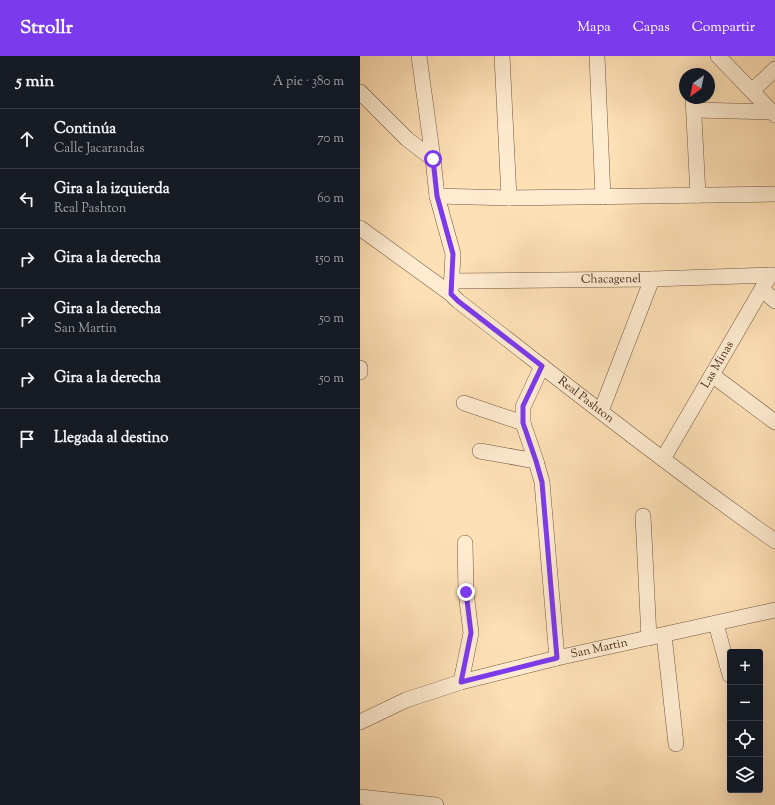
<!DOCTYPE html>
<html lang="es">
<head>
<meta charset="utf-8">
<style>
  :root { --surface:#171b24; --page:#20242c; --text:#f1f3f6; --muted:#9ea1a6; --line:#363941; --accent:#7c3aed }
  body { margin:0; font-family:"Sorts Mill Goudy",serif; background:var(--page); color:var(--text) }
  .controls { position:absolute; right:12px; bottom:12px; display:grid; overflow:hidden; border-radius:4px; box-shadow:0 4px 16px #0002 }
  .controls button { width:36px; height:36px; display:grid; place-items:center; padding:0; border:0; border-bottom:1px solid var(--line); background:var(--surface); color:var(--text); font:20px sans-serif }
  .compass { position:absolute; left:319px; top:12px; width:36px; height:36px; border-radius:50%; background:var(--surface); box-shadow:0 4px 16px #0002; rotate:213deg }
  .stop { position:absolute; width:12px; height:12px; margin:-9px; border:3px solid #7c3aed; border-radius:50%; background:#fff }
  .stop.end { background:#7c3aed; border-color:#fff; box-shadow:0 1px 4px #0008 }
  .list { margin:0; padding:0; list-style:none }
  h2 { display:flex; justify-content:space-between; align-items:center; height:52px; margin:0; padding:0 16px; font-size:17px }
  h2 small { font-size:13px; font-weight:400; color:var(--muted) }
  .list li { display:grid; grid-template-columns:26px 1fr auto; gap:12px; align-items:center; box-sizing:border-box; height:60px; padding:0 16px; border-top:1px solid var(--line) }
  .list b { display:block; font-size:15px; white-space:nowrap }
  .list p { margin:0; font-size:13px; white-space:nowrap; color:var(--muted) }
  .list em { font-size:13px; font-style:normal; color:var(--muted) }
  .icon { flex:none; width:22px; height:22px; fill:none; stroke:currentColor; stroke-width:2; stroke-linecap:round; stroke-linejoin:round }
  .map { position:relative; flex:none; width:415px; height:749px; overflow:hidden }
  header { display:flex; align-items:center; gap:24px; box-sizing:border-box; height:56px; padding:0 20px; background:var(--accent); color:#fff }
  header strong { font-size:19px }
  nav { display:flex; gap:22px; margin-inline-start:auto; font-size:14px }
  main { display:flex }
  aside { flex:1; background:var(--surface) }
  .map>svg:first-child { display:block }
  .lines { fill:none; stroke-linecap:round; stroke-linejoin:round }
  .minor-casing { stroke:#725841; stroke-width:16 }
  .minor { stroke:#feebd0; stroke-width:15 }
  .route { stroke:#7c3aed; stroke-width:5 }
  .labels { text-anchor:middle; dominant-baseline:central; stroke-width:3; stroke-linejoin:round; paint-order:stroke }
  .street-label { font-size:12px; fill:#432b1a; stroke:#feebd0 }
</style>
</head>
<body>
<header>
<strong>Strollr</strong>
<nav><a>Mapa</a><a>Capas</a><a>Compartir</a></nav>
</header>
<main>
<aside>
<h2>5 min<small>A pie · 380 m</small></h2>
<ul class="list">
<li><svg class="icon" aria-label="ahead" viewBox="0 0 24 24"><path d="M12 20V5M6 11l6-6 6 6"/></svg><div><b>Continúa</b><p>Calle Jacarandas</p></div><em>70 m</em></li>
<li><svg class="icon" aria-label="left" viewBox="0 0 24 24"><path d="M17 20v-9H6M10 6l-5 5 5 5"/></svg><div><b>Gira a la izquierda</b><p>Real Pashton</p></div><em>60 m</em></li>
<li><svg class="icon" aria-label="right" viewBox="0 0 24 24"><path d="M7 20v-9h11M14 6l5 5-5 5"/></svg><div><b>Gira a la derecha</b></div><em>150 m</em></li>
<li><svg class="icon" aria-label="right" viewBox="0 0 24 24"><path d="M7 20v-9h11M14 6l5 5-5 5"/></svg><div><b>Gira a la derecha</b><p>San Martin</p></div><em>50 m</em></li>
<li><svg class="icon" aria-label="right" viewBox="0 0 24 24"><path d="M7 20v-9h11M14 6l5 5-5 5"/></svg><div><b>Gira a la derecha</b></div><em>50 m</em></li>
<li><svg class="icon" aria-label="arrive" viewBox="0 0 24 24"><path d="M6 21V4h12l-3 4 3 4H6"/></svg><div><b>Llegada al destino</b></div></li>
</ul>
</aside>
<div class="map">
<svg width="415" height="749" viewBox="0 0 415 749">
  <rect width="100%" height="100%" fill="#fee0b6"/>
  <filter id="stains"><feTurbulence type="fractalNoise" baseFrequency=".005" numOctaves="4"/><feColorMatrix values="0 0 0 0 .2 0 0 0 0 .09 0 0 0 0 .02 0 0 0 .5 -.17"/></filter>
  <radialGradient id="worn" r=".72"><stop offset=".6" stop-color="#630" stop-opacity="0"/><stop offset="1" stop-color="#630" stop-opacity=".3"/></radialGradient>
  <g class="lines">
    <defs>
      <g id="minor">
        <polyline points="59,0 73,103 77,140 93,198 91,235"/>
        <polyline points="142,0 149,142"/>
        <polyline points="237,0 243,141"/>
        <polyline points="358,0 415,59"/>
        <polyline points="392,35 415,13"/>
        <polyline points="0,36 47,83 73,103"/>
        <polyline points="333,42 338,139"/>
        <polyline points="334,54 412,56"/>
        <polyline points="77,140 149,142 415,138"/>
        <path id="s1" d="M 0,172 L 91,238 L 98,245 C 203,326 307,409 415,485"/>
        <path id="s2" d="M 92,225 L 292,223 L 415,219"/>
        <polyline points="402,233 415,245"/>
        <polyline points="182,310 163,351 163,367 176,405 182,426 197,602"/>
        <polyline points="0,312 0,316"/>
        <polyline points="352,319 415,366"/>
        <polyline points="104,347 163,367"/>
        <polyline points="241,355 292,223"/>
        <polyline points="120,395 176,405"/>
        <path id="s3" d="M 303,403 L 410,219"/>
        <polyline points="283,460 289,582"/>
        <polyline points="356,568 370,619"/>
        <polyline points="304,579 316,688"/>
        <polyline points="101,626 111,577 106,536 105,487"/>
        <path id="s4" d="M 0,666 L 46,644 L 101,626 L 197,602 L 415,554"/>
        <polyline points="0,741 76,749"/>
      </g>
    </defs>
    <use href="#minor" class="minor-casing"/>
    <use href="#minor" class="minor"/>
  </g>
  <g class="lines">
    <polyline class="route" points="73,103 77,140 93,198 91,238 98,245 182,310 163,350 163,367 176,405 182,426 197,602 101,626 111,577 106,536"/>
  </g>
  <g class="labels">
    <g class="street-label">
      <text stroke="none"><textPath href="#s2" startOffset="159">Chacagenel</textPath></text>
      <text stroke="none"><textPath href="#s3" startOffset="109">Las Minas</textPath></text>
      <text stroke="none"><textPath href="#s1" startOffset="284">Real Pashton</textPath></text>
      <text stroke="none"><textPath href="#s4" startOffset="251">San Martin</textPath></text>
    </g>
  </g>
  <rect width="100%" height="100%" filter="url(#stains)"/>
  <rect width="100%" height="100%" fill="url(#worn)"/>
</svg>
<div class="controls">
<button>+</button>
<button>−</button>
<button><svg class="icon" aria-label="locate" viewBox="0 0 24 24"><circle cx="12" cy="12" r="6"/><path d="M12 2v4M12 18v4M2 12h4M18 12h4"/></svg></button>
<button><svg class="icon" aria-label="layers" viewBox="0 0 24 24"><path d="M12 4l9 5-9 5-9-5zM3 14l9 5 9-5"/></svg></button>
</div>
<svg class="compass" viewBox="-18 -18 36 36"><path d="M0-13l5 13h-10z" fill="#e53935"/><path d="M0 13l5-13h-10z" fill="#9ea1a6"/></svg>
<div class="stop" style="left:73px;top:103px"></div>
<div class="stop end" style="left:106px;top:536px"></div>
</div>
</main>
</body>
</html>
